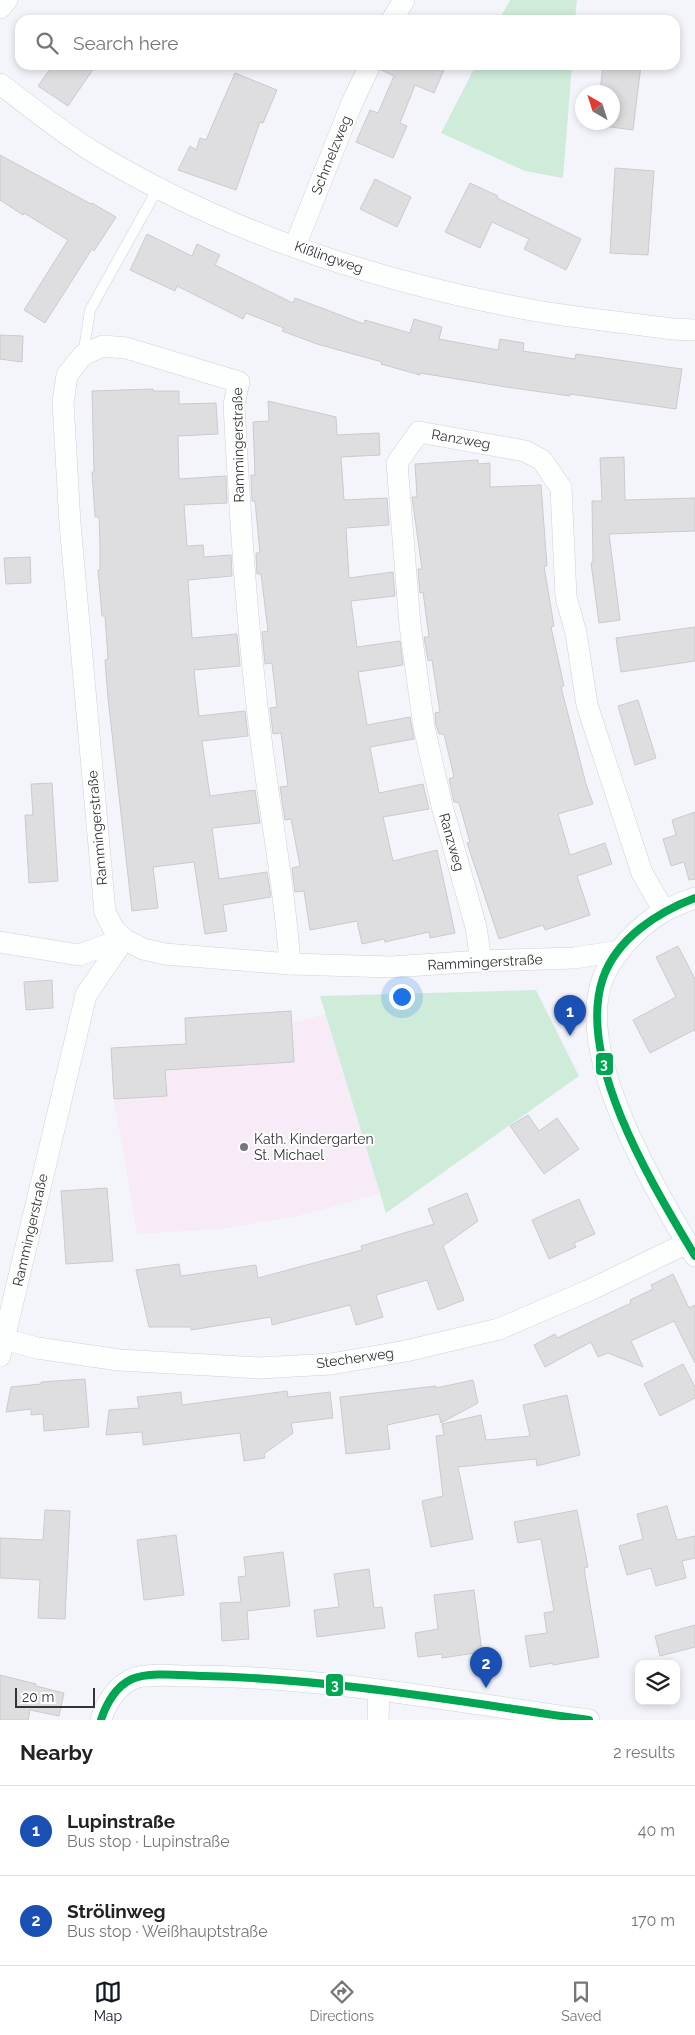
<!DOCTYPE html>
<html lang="en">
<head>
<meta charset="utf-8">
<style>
  :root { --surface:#fff; --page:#f2f2f2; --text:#222; --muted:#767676; --line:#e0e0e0; --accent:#111827 }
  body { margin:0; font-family:Raleway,sans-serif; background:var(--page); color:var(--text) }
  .controls { position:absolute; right:15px; bottom:15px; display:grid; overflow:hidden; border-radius:10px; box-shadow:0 2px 8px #0003 }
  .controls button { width:45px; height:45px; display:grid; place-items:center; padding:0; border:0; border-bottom:1px solid var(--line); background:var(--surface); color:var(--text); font:25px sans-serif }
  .compass { position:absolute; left:575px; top:85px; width:45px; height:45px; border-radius:50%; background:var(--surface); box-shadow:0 2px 8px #0003; rotate:321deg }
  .scale { position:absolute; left:15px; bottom:12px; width:80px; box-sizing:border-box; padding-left:5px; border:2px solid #333438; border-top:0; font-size:14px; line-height:18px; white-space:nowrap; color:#333438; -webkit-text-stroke:4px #fff; paint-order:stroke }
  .you { position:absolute; left:401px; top:996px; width:18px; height:18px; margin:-12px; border:4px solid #fff; border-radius:50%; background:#1a73e8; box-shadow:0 0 0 8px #1a73e833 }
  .badge { display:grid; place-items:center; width:32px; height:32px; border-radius:50%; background:var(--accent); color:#fff; font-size:16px; font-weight:700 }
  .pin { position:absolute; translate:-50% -41px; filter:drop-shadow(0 1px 2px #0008) }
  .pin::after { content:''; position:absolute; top:26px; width:18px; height:15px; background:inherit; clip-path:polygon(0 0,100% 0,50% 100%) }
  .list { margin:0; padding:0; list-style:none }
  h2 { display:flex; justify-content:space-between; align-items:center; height:65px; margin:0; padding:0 20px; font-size:21px }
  h2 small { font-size:16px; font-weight:400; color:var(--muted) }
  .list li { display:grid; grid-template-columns:32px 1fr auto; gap:15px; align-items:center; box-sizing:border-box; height:90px; padding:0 20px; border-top:1px solid var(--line) }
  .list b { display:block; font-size:19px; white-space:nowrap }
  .list p { margin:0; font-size:16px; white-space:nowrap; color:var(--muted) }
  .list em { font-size:16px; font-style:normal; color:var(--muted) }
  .icon { flex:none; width:28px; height:28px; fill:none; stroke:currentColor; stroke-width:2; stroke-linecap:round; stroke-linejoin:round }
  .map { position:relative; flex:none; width:695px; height:1720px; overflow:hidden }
  .search { position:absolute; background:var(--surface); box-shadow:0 2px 8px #0003; left:15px; right:15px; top:15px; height:55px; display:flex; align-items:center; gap:12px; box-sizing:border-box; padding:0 18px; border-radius:15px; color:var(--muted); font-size:19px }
  .sheet { height:245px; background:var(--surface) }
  nav { display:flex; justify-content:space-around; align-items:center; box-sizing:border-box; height:70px; border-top:1px solid var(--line); background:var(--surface); font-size:14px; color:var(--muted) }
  nav a { display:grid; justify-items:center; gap:2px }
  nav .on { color:var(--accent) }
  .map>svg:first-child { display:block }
  .education { fill:#f6ebf7 }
  .green { fill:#cfecdb }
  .building { fill:#dedde0; stroke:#cccace }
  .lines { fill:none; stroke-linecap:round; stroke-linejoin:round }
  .lane-casing { stroke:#d0d1d6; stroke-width:11 }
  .street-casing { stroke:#d0d1d6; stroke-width:22 }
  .lane { stroke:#fdfefe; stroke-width:10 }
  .street { stroke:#fdfefe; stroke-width:21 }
  .bus-1-casing { stroke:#fff; stroke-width:11 }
  .bus-1 { stroke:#00a651; stroke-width:8 }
  .poi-dot { fill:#77787c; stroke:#fff; stroke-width:2 }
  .labels { text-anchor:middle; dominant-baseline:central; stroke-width:4; stroke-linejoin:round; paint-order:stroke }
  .street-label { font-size:14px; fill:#333438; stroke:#fff }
  .poi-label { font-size:14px; fill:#333438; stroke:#fff; text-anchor:start }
  .line-badge { stroke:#fff; stroke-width:2 }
  .badge-label { font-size:14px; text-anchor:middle; font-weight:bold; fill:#fff }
</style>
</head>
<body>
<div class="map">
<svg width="695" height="1720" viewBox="0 0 695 1720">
  <rect width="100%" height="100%" fill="#f4f5fb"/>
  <polygon class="education" points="291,1011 292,1023 326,1014 380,1194 298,1216 220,1229 137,1234 114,1099 111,1048 186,1044 185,1018"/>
  <g class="green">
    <polygon points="510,0 577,0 575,20 499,20"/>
    <polygon points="476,65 572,65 563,178 525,171 441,133"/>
    <polygon points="536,990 579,1076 386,1213 320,996"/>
  </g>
  <g class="building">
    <polygon points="53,65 96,65 68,106 38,86"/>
    <polygon points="382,65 446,65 434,93 415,85 400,123 407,126 393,158 356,142 370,110 378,113 394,76 381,70"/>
    <polygon points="603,65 641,65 633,130 596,125 596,122 612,122 612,92 600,92"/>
    <polygon points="235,73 277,90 263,123 260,122 236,190 178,170 190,146 196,150 200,138 206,140"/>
    <polygon points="0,155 91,204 92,203 116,217 94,251 92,249 45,323 24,310 68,240 24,213 23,215 0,200"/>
    <polygon points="615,168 654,171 648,255 610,253"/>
    <polygon points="375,179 411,197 397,227 360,209"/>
    <polygon points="470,183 498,196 497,198 581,239 566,270 524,249 529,239 492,222 480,248 445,232"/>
    <polygon points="147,234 192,256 197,244 220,255 215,265 293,303 295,298 364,324 365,320 410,333 414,319 442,327 439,339 498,350 500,339 524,343 523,351 575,359 576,354 682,369 676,409 570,394 570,396 506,387 420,373 420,375 381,364 382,362 317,344 282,331 284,328 246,313 243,319 177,286 175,291 130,270"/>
    <polygon points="0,335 23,336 22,362 0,359"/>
    <polygon points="153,389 153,391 179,391 179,404 216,403 218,434 178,436 179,479 226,476 227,503 184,505 187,546 203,545 204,557 231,555 232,576 188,580 192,638 237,634 240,666 194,670 199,716 245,711 248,736 202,741 210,796 255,790 260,823 212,828 219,879 267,872 271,897 223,905 227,931 205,934 194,862 153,867 158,908 132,911 108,698 105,660 108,659 105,616 102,616 98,570 100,570 100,544 99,517 95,517 92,472 94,472 92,391"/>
    <polygon points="268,401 336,417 337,435 379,433 380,455 341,457 344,500 387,498 389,525 346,528 349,578 393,572 395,596 351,601 357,647 400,641 403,665 358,672 367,725 410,717 414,739 370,747 379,793 423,784 429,809 383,817 393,861 437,850 455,933 430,938 429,932 385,942 384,939 362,944 357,921 310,930 304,891 295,892 292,868 300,866 291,819 285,820 280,787 288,786 281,733 273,734 270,708 277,707 272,663 265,664 262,632 268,631 261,574 257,574 256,553 260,553 255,501 252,501 251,475 255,475 253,422 269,421"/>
    <polygon points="624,457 625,500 695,498 695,531 609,534 620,620 599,623 591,563 593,562 592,501 602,501 600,458"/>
    <polygon points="478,460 478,464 490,463 490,487 541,485 547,566 544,566 554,626 551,627 564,686 561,687 586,784 593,804 558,814 570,855 605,843 612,864 577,876 590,915 545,930 543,925 499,939 467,843 470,842 459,803 454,802 449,779 454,777 444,734 439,734 436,725 435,713 440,712 432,660 428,661 424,637 429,637 423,592 420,593 418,569 422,569 412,497 417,497 415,464"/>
    <polygon points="30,557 31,583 6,584 4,558"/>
    <polygon points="695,627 695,661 621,672 616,638"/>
    <polygon points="638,700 656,758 635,765 618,706"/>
    <polygon points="52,783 58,881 29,883 25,815 33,815 31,784"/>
    <polygon points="695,812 695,879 689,880 684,862 671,866 663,839 676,835 672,820"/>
    <polygon points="678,946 695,979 695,1032 694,1030 650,1053 633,1020 676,997 656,957"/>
    <polygon points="52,980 53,1008 26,1010 24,982"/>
    <polygon points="291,1011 294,1062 165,1070 167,1096 114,1099 111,1048 186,1044 185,1018"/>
    <polygon points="528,1115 539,1131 557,1118 579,1149 544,1174 510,1126"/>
    <polygon points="107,1188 113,1261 66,1264 61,1191"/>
    <polygon points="467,1193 478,1221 443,1246 464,1300 438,1310 427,1280 376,1295 383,1317 356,1325 350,1305 272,1325 271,1317 191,1330 191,1327 149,1327 136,1270 179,1264 181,1276 256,1265 258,1278 362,1250 361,1246 434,1224 428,1209"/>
    <polygon points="579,1199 595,1234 574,1243 576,1247 549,1259 532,1220"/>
    <polygon points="673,1274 689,1308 695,1305 695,1363 674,1321 631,1341 643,1367 608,1353 598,1357 591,1342 545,1367 534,1345 555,1334 557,1338 631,1303 630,1300 653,1289 651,1285"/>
    <polygon points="683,1364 695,1387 695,1398 660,1416 644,1384"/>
    <polygon points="85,1379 89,1427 44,1431 43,1414 31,1415 31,1409 6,1412 11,1387 41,1384 41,1382"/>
    <polygon points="473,1380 478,1403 441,1423 439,1414 387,1425 390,1449 346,1454 340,1397 436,1386 436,1388"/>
    <polygon points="287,1391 288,1397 330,1392 333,1418 291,1423 293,1433 264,1454 265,1458 244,1461 240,1433 143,1445 142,1432 106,1435 109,1410 139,1408 137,1397 181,1392 182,1405"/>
    <polygon points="567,1395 580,1455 537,1466 536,1459 458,1467 473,1539 431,1547 422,1501 443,1496 436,1436 444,1435 442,1424 481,1415 486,1440 530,1436 523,1405"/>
    <polygon points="667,1506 677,1540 695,1536 695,1558 682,1561 686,1578 656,1586 651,1568 627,1575 619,1546 643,1539 637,1514"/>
    <polygon points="45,1510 70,1511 65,1619 38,1618 40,1580 0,1578 0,1538 43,1540"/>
    <polygon points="577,1510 588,1567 584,1568 599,1657 553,1665 553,1663 530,1667 525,1636 547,1633 544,1613 554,1611 541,1539 518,1543 514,1522"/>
    <polygon points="176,1535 184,1595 144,1600 137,1540"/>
    <polygon points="283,1552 290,1606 247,1611 249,1639 222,1641 220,1603 241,1602 238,1577 246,1576 244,1557"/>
    <polygon points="369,1569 374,1608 382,1607 385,1628 317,1637 314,1610 339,1607 334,1574"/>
    <polygon points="474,1590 482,1652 442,1658 442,1654 418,1657 415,1633 438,1629 434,1595"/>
    <polygon points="695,1625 695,1647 660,1656 655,1636"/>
    <polygon points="0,1675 36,1684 36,1686 64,1693 59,1716 30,1710 28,1720 0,1720"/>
  </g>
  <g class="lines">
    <defs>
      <polyline id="lane" points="83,355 90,310 158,188"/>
      <g id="street">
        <polyline points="0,8 7,0"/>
        <polyline points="392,20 404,0"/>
        <path d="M 0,84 C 31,107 62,133 95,153 C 226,232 376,281 526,309 C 574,318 623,322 672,329 L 695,330"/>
        <polyline points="295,246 352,103 370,65"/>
        <path d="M 695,898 C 685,902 673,906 664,911 C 639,926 614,952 603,978 C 573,1053 656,1192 695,1256"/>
        <polyline points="0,942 79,955 124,939 143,949 165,954 290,964 391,967 481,961 574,958 620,951"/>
        <polyline points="481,961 476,927 442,806 424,727 410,625 397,463 419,432 525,451 542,460 561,488 566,597 576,633 587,705 642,873 664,911"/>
        <polyline points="4,1339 37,1348 119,1360 259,1368 331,1364 406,1351 499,1329 592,1289 687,1243"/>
        <path d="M 0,1356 L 86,995 L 124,939 L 113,928 L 105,912 L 70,524 L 63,402 L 67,375 L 83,355 L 103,346 L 126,348 L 239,382 L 234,404 C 240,516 247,628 261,739 C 270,814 285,889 290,964"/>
        <path d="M 101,1720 C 105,1704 117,1686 132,1679 C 144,1673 175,1676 189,1676 C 323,1676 456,1702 589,1720"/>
        <polyline points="378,1720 379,1690"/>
      </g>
    </defs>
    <use href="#lane" class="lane-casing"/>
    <use href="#street" class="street-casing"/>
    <use href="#lane" class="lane"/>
    <use href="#street" class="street"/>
    <defs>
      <g id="bus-1">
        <path d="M 695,898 C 658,912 617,938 603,978 C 575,1060 654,1187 695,1256"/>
        <path d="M 101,1720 C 106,1704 116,1686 132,1679 C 151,1671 184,1676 204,1676 C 334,1679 461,1702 589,1720"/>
      </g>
    </defs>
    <use href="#bus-1" class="bus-1-casing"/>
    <use href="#bus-1" class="bus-1"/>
  </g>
  <circle class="poi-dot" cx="244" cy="1147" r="5"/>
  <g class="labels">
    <g class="street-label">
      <text transform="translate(331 155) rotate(-68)">Schmelzweg</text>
      <text transform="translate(329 257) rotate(19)">Kißlingweg</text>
      <text transform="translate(461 439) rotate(10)">Ranzweg</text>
      <text transform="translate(238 445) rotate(-91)">Rammingerstraße</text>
      <text transform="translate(97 828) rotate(-95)">Rammingerstraße</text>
      <text transform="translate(452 842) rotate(74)">Ranzweg</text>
      <text transform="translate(485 962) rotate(-3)">Rammingerstraße</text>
      <text transform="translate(30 1230) rotate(-77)">Rammingerstraße</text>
      <text transform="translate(355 1358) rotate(-8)">Stecherweg</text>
    </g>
    <g class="poi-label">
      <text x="254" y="1139">Kath. Kindergarten<tspan x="254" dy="16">St. Michael</tspan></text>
    </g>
  </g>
  <g class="line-badge">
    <rect x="595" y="1052" width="19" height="24" rx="5" fill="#00a651"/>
    <rect x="325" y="1673" width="19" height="24" rx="5" fill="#00a651"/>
  </g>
  <g class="badge-label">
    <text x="604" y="1069">3</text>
    <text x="335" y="1690">3</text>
  </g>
</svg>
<div class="controls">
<button><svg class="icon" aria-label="layers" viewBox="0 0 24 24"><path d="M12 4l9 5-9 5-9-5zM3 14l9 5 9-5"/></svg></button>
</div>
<svg class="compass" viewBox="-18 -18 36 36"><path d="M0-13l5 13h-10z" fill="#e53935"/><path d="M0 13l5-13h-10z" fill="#767676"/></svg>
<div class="scale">20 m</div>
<div class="you"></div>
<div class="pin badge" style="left:570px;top:1036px;background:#1a4fb4">1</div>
<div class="pin badge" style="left:486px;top:1688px;background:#1a4fb4">2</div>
<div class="search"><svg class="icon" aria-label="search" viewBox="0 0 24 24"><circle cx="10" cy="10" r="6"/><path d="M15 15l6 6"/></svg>Search here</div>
</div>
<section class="sheet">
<h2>Nearby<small>2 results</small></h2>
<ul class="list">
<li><span class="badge" style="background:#1a4fb4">1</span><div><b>Lupinstraße</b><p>Bus stop · Lupinstraße</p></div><em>40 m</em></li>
<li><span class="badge" style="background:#1a4fb4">2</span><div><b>Strölinweg</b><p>Bus stop · Weißhauptstraße</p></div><em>170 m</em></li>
</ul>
</section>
<nav>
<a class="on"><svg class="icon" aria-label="map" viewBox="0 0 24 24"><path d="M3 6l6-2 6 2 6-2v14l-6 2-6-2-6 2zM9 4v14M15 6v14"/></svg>Map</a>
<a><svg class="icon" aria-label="directions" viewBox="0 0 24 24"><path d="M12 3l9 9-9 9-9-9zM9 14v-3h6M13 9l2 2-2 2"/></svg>Directions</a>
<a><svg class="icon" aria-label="saved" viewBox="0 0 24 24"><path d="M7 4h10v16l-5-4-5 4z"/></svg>Saved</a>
</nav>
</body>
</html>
